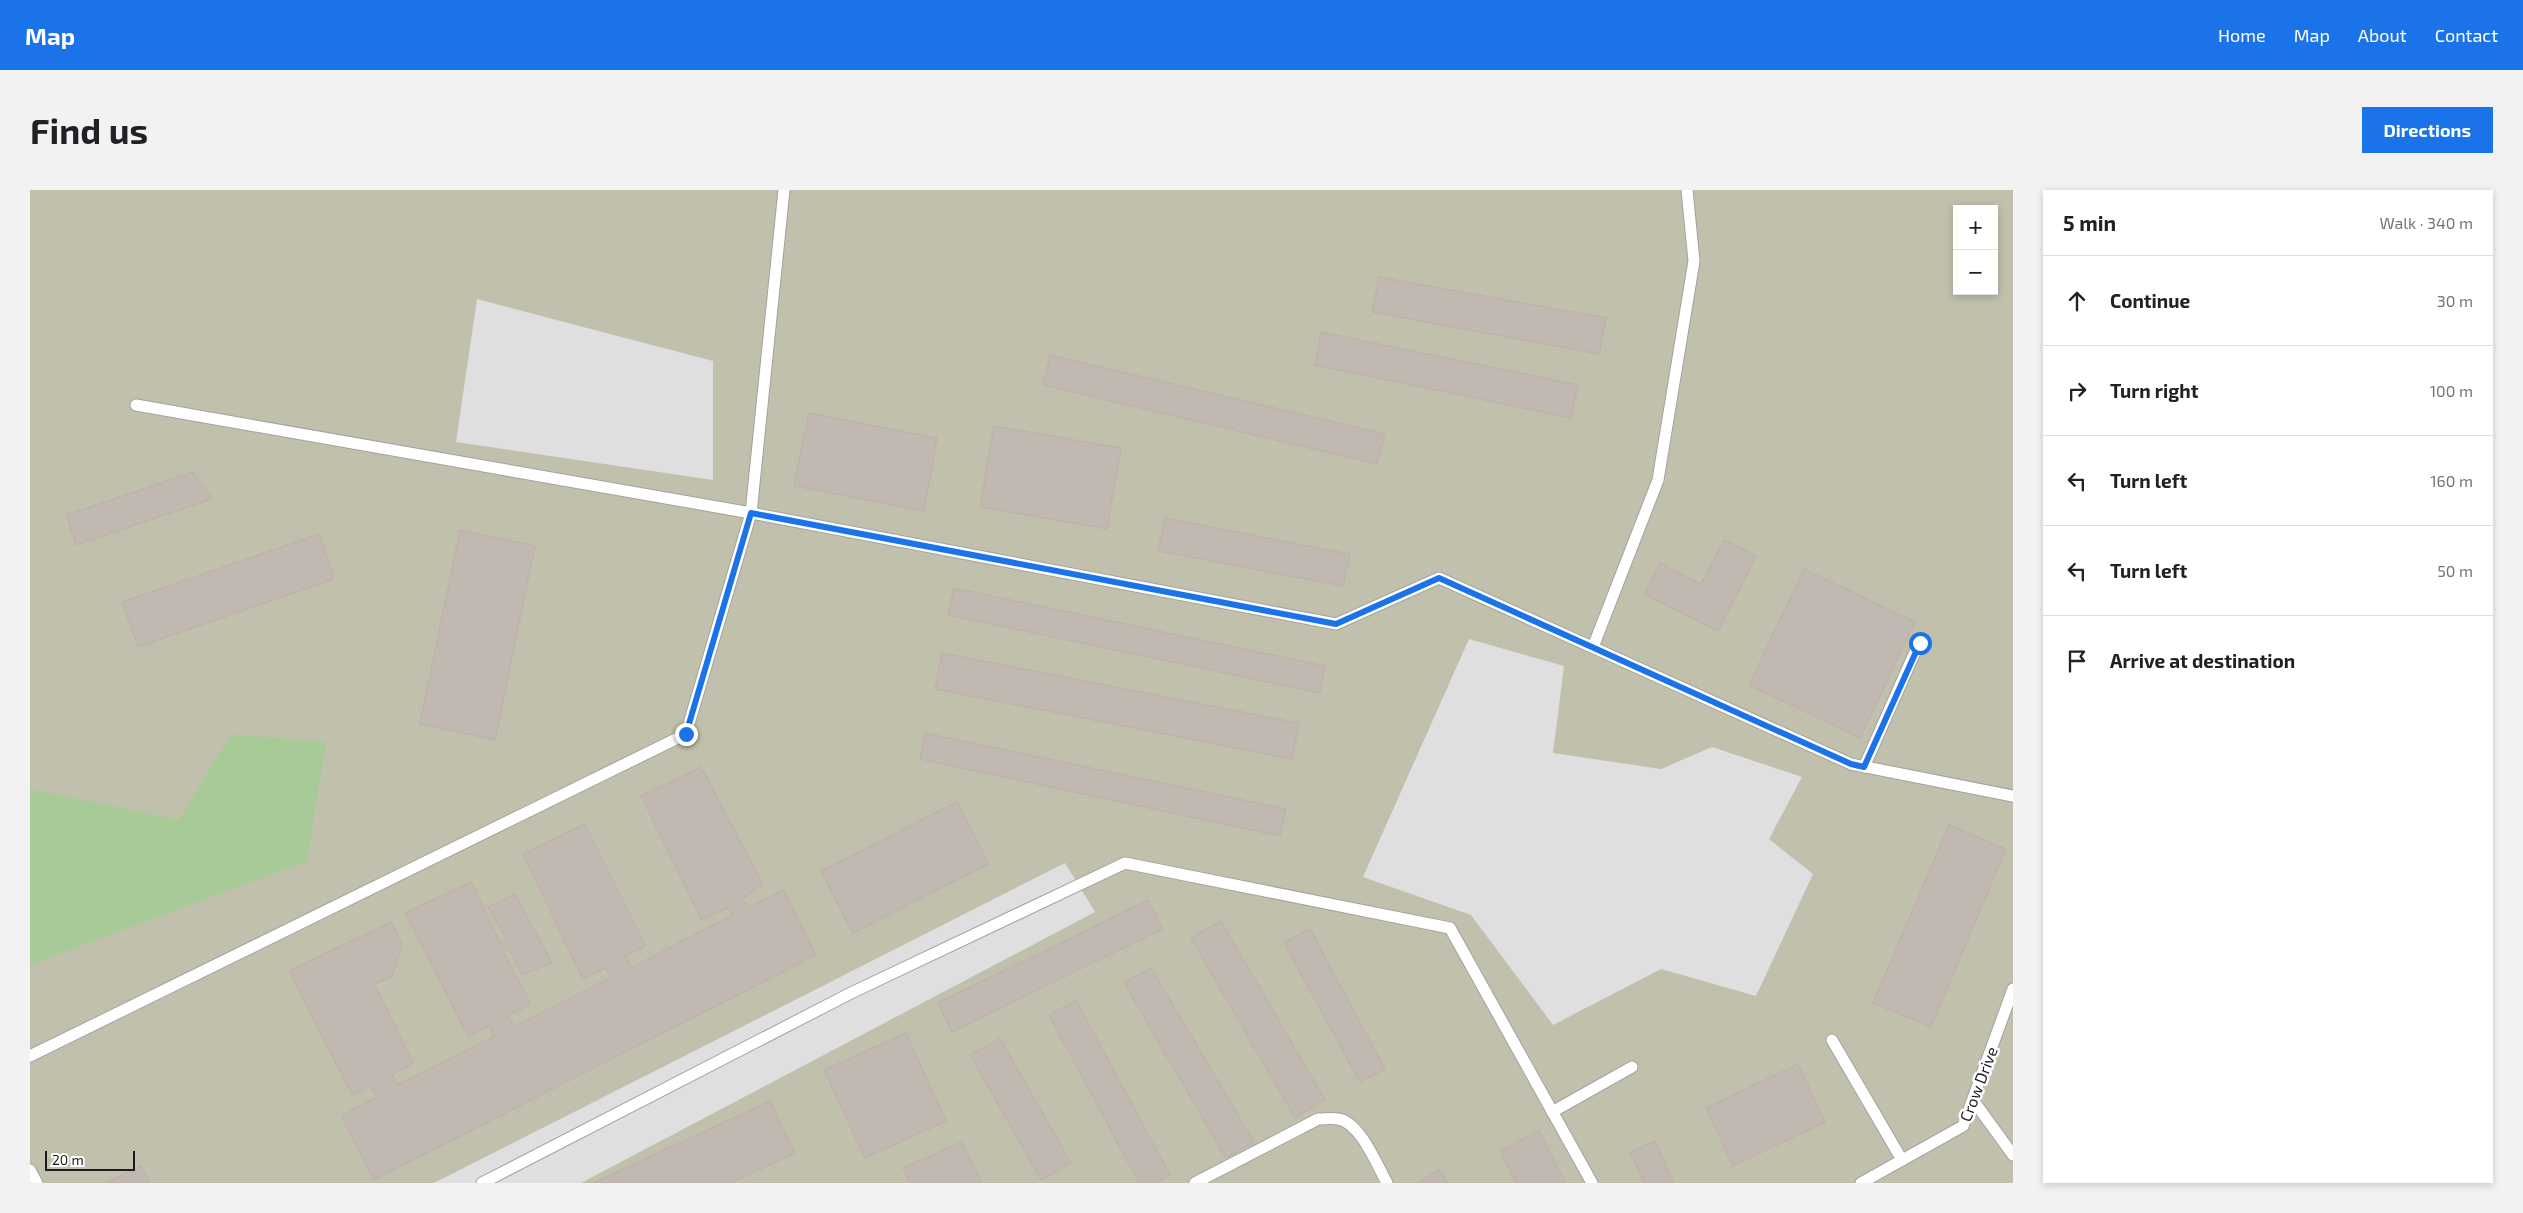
<!DOCTYPE html>
<html lang="en">
<head>
<meta charset="utf-8">
<style>
  :root { --surface:#fff; --page:#f2f2f2; --text:#202124; --muted:#757577; --line:#e0e0e0; --accent:#1a73e8 }
  body { margin:0; font-family:"Exo 2",sans-serif; background:var(--page); color:var(--text) }
  .controls { position:absolute; right:15px; top:15px; display:grid; overflow:hidden; border-radius:0px; box-shadow:0 2px 8px #0003 }
  .controls button { width:45px; height:45px; display:grid; place-items:center; padding:0; border:0; border-bottom:1px solid var(--line); background:var(--surface); color:var(--text); font:25px sans-serif }
  .scale { position:absolute; left:15px; bottom:12px; width:90px; box-sizing:border-box; padding-left:5px; border:2px solid #1b1b1b; border-top:0; font-size:14px; line-height:18px; white-space:nowrap; color:#1b1b1b; -webkit-text-stroke:4px #fff; paint-order:stroke }
  .stop { position:absolute; width:15px; height:15px; margin:-11px; border:4px solid #1a73e8; border-radius:50%; background:#fff }
  .stop.end { background:#1a73e8; border-color:#fff; box-shadow:0 1px 5px #0008 }
  .list { margin:0; padding:0; list-style:none }
  h2 { display:flex; justify-content:space-between; align-items:center; height:65px; margin:0; padding:0 20px; font-size:21px }
  h2 small { font-size:16px; font-weight:400; color:var(--muted) }
  .list li { display:grid; grid-template-columns:32px 1fr auto; gap:15px; align-items:center; box-sizing:border-box; height:90px; padding:0 20px; border-top:1px solid var(--line) }
  .list b { display:block; font-size:19px; white-space:nowrap }
  .list em { font-size:16px; font-style:normal; color:var(--muted) }
  .icon { flex:none; width:28px; height:28px; fill:none; stroke:currentColor; stroke-width:2; stroke-linecap:round; stroke-linejoin:round }
  .map { position:relative; flex:none; width:1983px; height:993px; overflow:hidden; border-radius:0px }
  header { display:flex; align-items:center; gap:30px; box-sizing:border-box; height:70px; padding:0 25px; background:var(--accent); color:#fff }
  header strong { font-size:24px }
  nav { display:flex; gap:28px; margin-inline-start:auto; font-size:18px }
  .intro { display:flex; align-items:center; justify-content:space-between; box-sizing:border-box; height:120px; padding:0 30px }
  h1 { margin:0; font-size:35px }
  .button { padding:12px 22px; border-radius:0px; background:var(--accent); color:#fff; font-size:18px; font-weight:700 }
  main { display:flex; gap:30px; padding:0 30px }
  aside { flex:1; background:var(--surface); border-radius:0px; box-shadow:0 2px 8px #0003 }
  .map>svg:first-child { display:block }
  .construction { fill:#c0c0ad; fill-rule:evenodd }
  .forest { fill:#a7ca97 }
  .parking { fill:#dfdfdf }
  .building { fill:#c1b8b1; stroke:#bdafa4 }
  .lines { fill:none; stroke-linecap:round; stroke-linejoin:round }
  .lane-casing { stroke:#a2a2a2; stroke-width:13 }
  .lane { stroke:#fff; stroke-width:11 }
  .route { stroke:#1a73e8; stroke-width:6 }
  .labels { text-anchor:middle; dominant-baseline:central; stroke-width:5; stroke-linejoin:round; paint-order:stroke }
  .street-label { font-size:16px; fill:#1b1b1b; stroke:#fff }
</style>
</head>
<body>
<header>
<strong>Map</strong>
<nav><a>Home</a><a>Map</a><a>About</a><a>Contact</a></nav>
</header>
<div class="intro"><h1>Find us</h1><a class="button">Directions</a></div>
<main>
<div class="map">
<svg width="1983" height="993" viewBox="0 0 1983 993">
  <rect width="100%" height="100%" fill="#ece8e1"/>
  <path class="construction" d="M 0,0 L 1983,0 L 1983,993 L 0,993 ZM 1927,19 L 1964,19 L 1964,101 L 1927,101 Z"/>
  <polygon class="forest" points="201,544 296,552 277,671 0,775 0,599 149,630"/>
  <g class="parking">
    <polygon points="447,109 683,171 683,290 426,252"/>
    <polygon points="1439,449 1534,476 1523,563 1631,579 1682,557 1772,587 1739,649 1783,684 1726,806 1631,779 1523,835 1441,725 1333,687"/>
    <polygon points="1035,673 1065,722 551,993 404,993"/>
  </g>
  <g class="building">
    <polygon points="1349,87 1576,128 1569,164 1342,122"/>
    <polygon points="1291,142 1548,195 1541,228 1285,175"/>
    <polygon points="1020,165 1355,244 1347,274 1013,195"/>
    <polygon points="779,223 907,248 894,321 764,296"/>
    <polygon points="964,236 1091,258 1077,339 950,317"/>
    <polygon points="163,282 182,309 46,355 36,325"/>
    <polygon points="1135,328 1320,364 1313,396 1128,361"/>
    <polygon points="430,340 505,356 465,550 390,534"/>
    <polygon points="289,344 304,389 108,457 92,412"/>
    <polygon points="1694,350 1726,366 1688,441 1614,404 1630,373 1671,394"/>
    <polygon points="1774,379 1885,432 1830,548 1719,495"/>
    <polygon points="924,398 1295,476 1290,503 918,425"/>
    <polygon points="912,463 1269,533 1262,569 905,499"/>
    <polygon points="895,543 1256,619 1250,646 890,569"/>
    <polygon points="671,577 733,694 712,709 719,717 754,700 786,765 344,990 311,926 347,907 341,896 322,905 259,781 361,732 372,754 362,787 344,794 383,873 362,885 367,895 464,846 459,836 438,846 375,723 441,692 470,753 477,750 458,717 485,704 522,773 492,785 480,760 473,761 501,814 477,826 485,836 581,787 575,778 553,789 493,664 555,634 616,756 595,766 602,777 703,725 697,718 672,730 611,606"/>
    <polygon points="927,612 959,674 823,743 791,681"/>
    <polygon points="1919,635 1976,659 1901,837 1843,813"/>
    <polygon points="1118,710 1132,739 922,842 908,813"/>
    <polygon points="1191,731 1295,910 1265,928 1161,748"/>
    <polygon points="1280,739 1355,879 1330,892 1254,753"/>
    <polygon points="1121,778 1224,952 1196,968 1094,793"/>
    <polygon points="1046,810 1140,985 1126,993 1109,993 1019,825"/>
    <polygon points="876,843 916,931 835,968 794,880"/>
    <polygon points="970,848 1041,973 1011,990 940,865"/>
    <polygon points="1768,874 1795,932 1703,976 1676,918"/>
    <polygon points="740,911 765,963 701,993 563,993"/>
    <polygon points="1509,941 1535,993 1486,993 1470,961"/>
    <polygon points="1625,951 1644,993 1614,993 1600,962"/>
    <polygon points="932,952 952,993 880,993 873,978"/>
    <polygon points="111,976 119,993 76,993"/>
    <polygon points="1409,979 1418,993 1388,993"/>
  </g>
  <g class="lines">
    <defs>
      <g id="lane">
        <polyline points="106,215 721,323 1306,434 1409,388 1821,574 1983,606"/>
        <polyline points="1563,457 1628,290 1664,71 1657,0"/>
        <polyline points="1834,577 1889,453"/>
        <polyline points="1802,850 1872,970"/>
        <polyline points="0,866 656,544 721,323 754,0"/>
        <polyline points="1943,910 1983,965"/>
        <polyline points="1522,922 1602,877"/>
        <polyline points="0,980 7,993"/>
        <polyline points="452,993 821,803 1095,673 1420,738 1562,993"/>
        <path d="M 1165,993 L 1288,929 C 1294,929 1302,928 1308,929 C 1330,932 1347,975 1357,993"/>
        <polyline points="1831,993 1933,936 1983,799"/>
      </g>
    </defs>
    <use href="#lane" class="lane-casing"/>
    <use href="#lane" class="lane"/>
  </g>
  <g class="lines">
    <polyline class="route" points="656,544 721,323 1306,434 1409,388 1821,574 1834,577 1890,453"/>
  </g>
  <g class="labels">
    <g class="street-label">
      <text transform="translate(1948 894) rotate(-69)">Crow Drive</text>
    </g>
  </g>
</svg>
<div class="controls">
<button>+</button>
<button>−</button>
</div>
<div class="scale">20 m</div>
<div class="stop" style="left:1890px;top:453px"></div>
<div class="stop end" style="left:656px;top:544px"></div>
</div>
<aside>
<h2>5 min<small>Walk · 340 m</small></h2>
<ul class="list">
<li><svg class="icon" aria-label="ahead" viewBox="0 0 24 24"><path d="M12 20V5M6 11l6-6 6 6"/></svg><div><b>Continue</b></div><em>30 m</em></li>
<li><svg class="icon" aria-label="right" viewBox="0 0 24 24"><path d="M7 20v-9h11M14 6l5 5-5 5"/></svg><div><b>Turn right</b></div><em>100 m</em></li>
<li><svg class="icon" aria-label="left" viewBox="0 0 24 24"><path d="M17 20v-9H6M10 6l-5 5 5 5"/></svg><div><b>Turn left</b></div><em>160 m</em></li>
<li><svg class="icon" aria-label="left" viewBox="0 0 24 24"><path d="M17 20v-9H6M10 6l-5 5 5 5"/></svg><div><b>Turn left</b></div><em>50 m</em></li>
<li><svg class="icon" aria-label="arrive" viewBox="0 0 24 24"><path d="M6 21V4h12l-3 4 3 4H6"/></svg><div><b>Arrive at destination</b></div></li>
</ul>
</aside>
</main>
</body>
</html>
